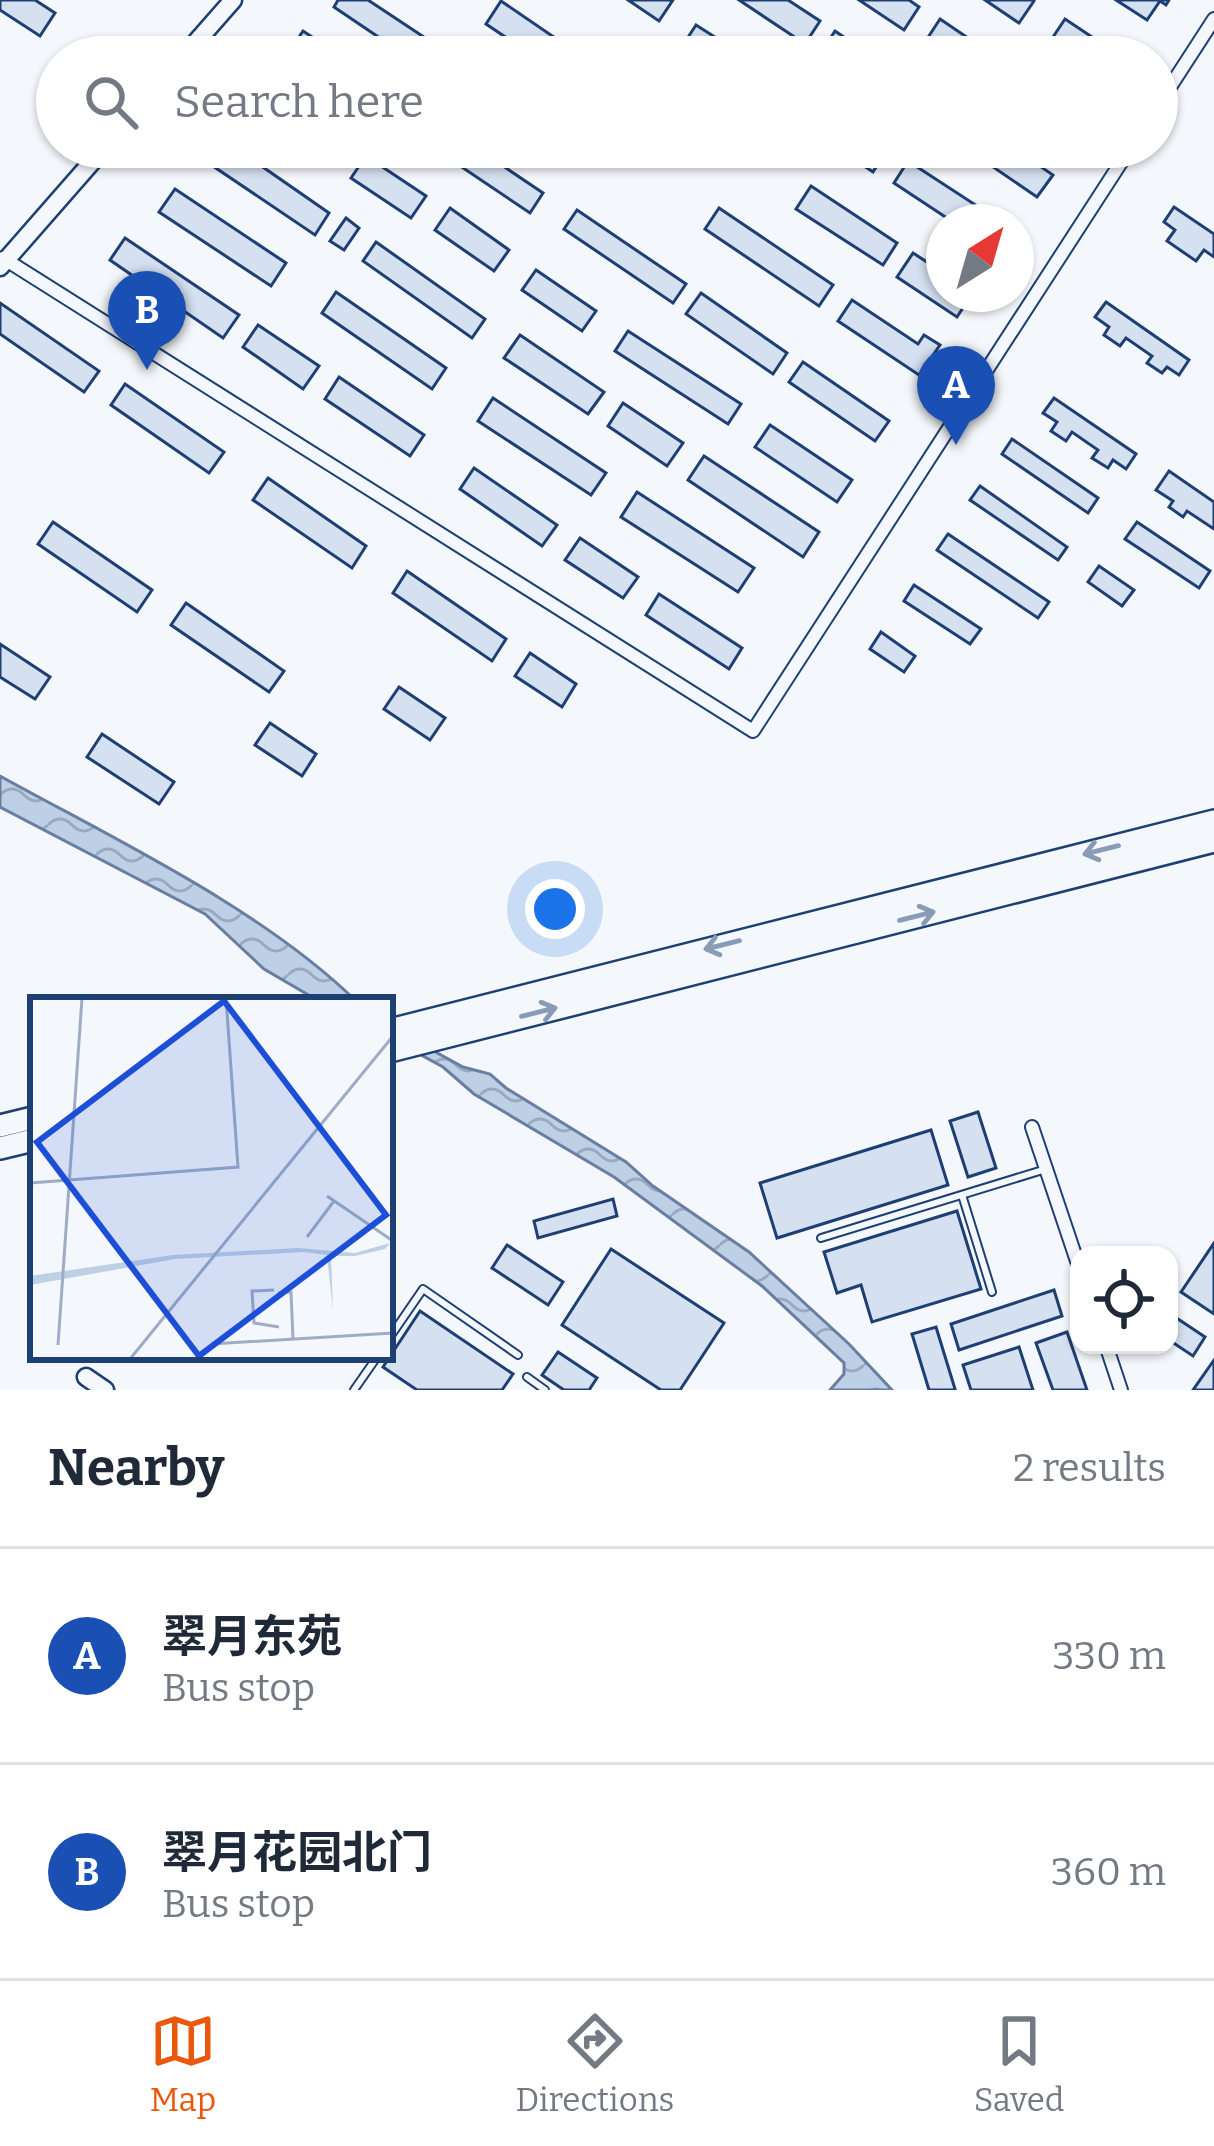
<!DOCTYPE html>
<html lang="en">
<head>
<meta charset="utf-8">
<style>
  :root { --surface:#fff; --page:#f6f6f7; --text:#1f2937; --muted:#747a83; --line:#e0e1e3; --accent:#ea580c }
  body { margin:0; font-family:Bitter,"Noto Sans SC",serif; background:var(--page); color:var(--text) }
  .controls { position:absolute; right:36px; bottom:36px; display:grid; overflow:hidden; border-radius:24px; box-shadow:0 3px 9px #0004 }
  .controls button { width:108px; height:108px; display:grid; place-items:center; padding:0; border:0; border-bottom:3px solid var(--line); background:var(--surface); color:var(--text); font:60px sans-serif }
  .compass { position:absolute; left:926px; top:204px; width:108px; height:108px; border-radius:50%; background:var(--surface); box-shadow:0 3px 9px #0004; rotate:37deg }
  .you { position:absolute; left:555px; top:909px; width:42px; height:42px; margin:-30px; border:9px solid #fff; border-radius:50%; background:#1a73e8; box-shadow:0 0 0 18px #1a73e833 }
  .badge { display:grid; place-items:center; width:78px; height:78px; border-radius:50%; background:var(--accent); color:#fff; font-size:39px; font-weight:700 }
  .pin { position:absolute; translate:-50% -99px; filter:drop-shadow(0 3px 6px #0008) }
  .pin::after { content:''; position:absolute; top:63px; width:42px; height:36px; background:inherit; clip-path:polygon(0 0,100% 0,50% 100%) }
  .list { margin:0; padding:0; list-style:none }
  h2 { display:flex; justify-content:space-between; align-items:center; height:156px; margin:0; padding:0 48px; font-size:51px }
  h2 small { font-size:39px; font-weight:400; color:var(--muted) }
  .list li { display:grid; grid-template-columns:78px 1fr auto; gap:36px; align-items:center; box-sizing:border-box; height:216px; padding:0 48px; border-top:3px solid var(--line) }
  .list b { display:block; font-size:45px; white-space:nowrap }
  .list p { margin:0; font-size:39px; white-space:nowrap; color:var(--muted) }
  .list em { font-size:39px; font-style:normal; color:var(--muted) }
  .icon { flex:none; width:66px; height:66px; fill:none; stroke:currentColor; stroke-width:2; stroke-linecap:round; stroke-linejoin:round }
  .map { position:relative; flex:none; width:1214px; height:1390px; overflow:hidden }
  .search { position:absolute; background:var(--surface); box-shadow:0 3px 9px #0004; left:36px; right:36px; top:36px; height:132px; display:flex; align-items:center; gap:30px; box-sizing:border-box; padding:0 42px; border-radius:66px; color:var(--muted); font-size:45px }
  .sheet { height:588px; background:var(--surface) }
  nav { display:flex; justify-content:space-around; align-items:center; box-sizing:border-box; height:168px; border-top:3px solid var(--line); background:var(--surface); font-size:33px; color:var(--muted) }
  nav a { display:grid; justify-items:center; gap:6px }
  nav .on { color:var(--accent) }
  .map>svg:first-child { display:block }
  .water { fill:url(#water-waves); stroke:#687fa3; stroke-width:3 }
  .building { fill:#d5e0f0; stroke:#1d3f73; stroke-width:3 }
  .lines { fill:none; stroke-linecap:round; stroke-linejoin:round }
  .lane-casing { stroke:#1d3f73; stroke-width:10 }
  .street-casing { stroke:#1d3f73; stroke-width:16 }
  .secondary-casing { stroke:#1d3f73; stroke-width:21 }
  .highway-casing { stroke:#1d3f73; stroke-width:26 }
  .lane { stroke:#f4f7fb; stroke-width:6 }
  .street { stroke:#f4f7fb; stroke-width:12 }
  .secondary { stroke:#f4f7fb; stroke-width:16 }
  .highway { stroke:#f4f7fb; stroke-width:21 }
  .oneway { stroke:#889bb7 }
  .inset-road { fill:none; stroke:#9eadc5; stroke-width:3 }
  .view { fill:#1d4ed8; fill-opacity:0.15; stroke:#1d4ed8; stroke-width:6 }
  .inset-edge { fill:none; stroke:#1d3f73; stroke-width:6 }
</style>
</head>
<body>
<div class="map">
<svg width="1214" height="1390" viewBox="0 0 1214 1390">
  <defs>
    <pattern id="water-waves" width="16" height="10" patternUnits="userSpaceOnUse" patternTransform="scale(3)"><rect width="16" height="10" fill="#bed0e5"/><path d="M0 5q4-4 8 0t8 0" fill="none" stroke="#9aaabe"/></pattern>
  </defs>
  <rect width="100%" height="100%" fill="#f4f7fb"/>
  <g class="water">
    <path d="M 0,776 C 116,840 260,908 355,1000 L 312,997 L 264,969 L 205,914 L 0,807 Z"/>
    <polygon points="390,1027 463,1067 490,1074 506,1088 626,1162 653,1186 749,1252 849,1344 892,1390 830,1390 844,1374 844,1363 762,1286 614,1177 474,1094 443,1067 390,1038"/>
  </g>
  <g class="building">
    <polygon points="0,0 35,0 55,13 40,36 0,10"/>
    <polygon points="338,0 368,0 454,57 408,57 334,7"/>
    <polygon points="628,0 673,0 659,21"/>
    <polygon points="739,0 788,0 820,21 805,44"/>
    <polygon points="859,0 909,0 919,7 904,30"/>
    <polygon points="985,0 1033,0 1034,1 1019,23"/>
    <polygon points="1116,0 1169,0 1166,5 1160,1 1147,20"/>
    <polygon points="501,1 583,57 535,57 486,24"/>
    <polygon points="940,19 996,57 948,57 925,42"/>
    <polygon points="1065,19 1122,57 1076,57 1051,40"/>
    <polygon points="696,25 746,57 694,57 681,48"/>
    <polygon points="303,31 342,57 297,57 289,52"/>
    <polygon points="835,31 873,57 824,57 820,54"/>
    <polygon points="213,147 234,147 329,213 315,235 204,160"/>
    <polygon points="306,147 341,147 330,163"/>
    <polygon points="432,147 475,147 543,193 530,213"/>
    <polygon points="835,147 886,147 888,148 873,172"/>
    <polygon points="964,147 1012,147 1053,175 1037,197"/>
    <polygon points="366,156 426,196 411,218 351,178"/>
    <polygon points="908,161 994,217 990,222 953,222 894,183"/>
    <polygon points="811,186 897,243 883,265 796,209"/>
    <polygon points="175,189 286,263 271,286 159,212"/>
    <polygon points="1174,207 1214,234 1214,257 1204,250 1196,261 1167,241 1175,230 1164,222"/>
    <polygon points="450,208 509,250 494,271 435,230"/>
    <polygon points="719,208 833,285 819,306 705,229"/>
    <polygon points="577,210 686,284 673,303 564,229"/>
    <polygon points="346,218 359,228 344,250 330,241"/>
    <polygon points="125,238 239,315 223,338 110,260"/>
    <polygon points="376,242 485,319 472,338 363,261"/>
    <polygon points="913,253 944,273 944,294 972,294 957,317 897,277"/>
    <polygon points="536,270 596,311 582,331 522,290"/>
    <polygon points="336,292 446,368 432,389 322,313"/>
    <polygon points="701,293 787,353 773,374 686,314"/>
    <polygon points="852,300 918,344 924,335 940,345 919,375 838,321"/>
    <polygon points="1106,302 1189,360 1179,375 1167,367 1162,373 1147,363 1152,356 1126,338 1120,346 1104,335 1109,327 1095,317"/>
    <polygon points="0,303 99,371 84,392 0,334"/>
    <polygon points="258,325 319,366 303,389 243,347"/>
    <polygon points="628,331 741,404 728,424 615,351"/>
    <polygon points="520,335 604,392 588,414 504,358"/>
    <polygon points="803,362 889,421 875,441 789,382"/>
    <polygon points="339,377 424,435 410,456 325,399"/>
    <polygon points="125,384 224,452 209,473 111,405"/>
    <polygon points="493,398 606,473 591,495 478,421"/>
    <polygon points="1054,398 1136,454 1126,469 1113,460 1108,468 1092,458 1098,450 1072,432 1066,441 1051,431 1057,422 1043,413"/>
    <polygon points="623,403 683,443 667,466 608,426"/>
    <polygon points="770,425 852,480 837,502 755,447"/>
    <polygon points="1012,439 1098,498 1088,513 1002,454"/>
    <polygon points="704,456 819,532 803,557 688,480"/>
    <polygon points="474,468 557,525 542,546 460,489"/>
    <polygon points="1169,471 1214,502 1214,529 1187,511 1183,517 1169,507 1173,501 1156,490"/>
    <polygon points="268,478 366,546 352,568 253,500"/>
    <polygon points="980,486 1067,547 1058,560 970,500"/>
    <polygon points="637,492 754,568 738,592 621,517"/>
    <polygon points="53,522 152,590 137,612 38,544"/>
    <polygon points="1137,522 1210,571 1199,588 1125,539"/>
    <polygon points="948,534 1049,602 1038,618 937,550"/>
    <polygon points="580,538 638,577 623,598 565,560"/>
    <polygon points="1099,566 1134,590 1122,606 1088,582"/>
    <polygon points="407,571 506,639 492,661 393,593"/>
    <polygon points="914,585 981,629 970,644 904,601"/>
    <polygon points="659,594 742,648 729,669 646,615"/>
    <polygon points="186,603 284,671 269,692 171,625"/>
    <polygon points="881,632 915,656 904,672 870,649"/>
    <polygon points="0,644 50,677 35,699 0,677"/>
    <polygon points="530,653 576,684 562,707 515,676"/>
    <polygon points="399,687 445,718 430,740 384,709"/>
    <polygon points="270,723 316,754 302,776 255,745"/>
    <polygon points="102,734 174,782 159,804 87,757"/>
    <polygon points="978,1112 996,1168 968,1177 950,1121"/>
    <polygon points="931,1130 948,1185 777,1238 760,1183"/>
    <polygon points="613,1199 617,1216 538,1238 534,1221"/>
    <polygon points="957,1211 981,1289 872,1322 861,1285 837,1293 824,1252"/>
    <polygon points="1214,1243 1214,1314 1181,1292"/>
    <polygon points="507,1245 563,1282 548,1305 492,1268"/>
    <polygon points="611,1249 724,1323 680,1390 661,1390 562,1325"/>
    <polygon points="1054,1290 1062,1316 959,1350 951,1324"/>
    <polygon points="420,1311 513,1374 502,1390 417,1390 383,1367"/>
    <polygon points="1169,1313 1205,1337 1193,1356 1169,1340"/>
    <polygon points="936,1327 955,1389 953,1390 929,1390 912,1334"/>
    <polygon points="1067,1332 1087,1390 1053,1390 1036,1343"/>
    <polygon points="1019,1347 1033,1390 971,1390 963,1365"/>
    <polygon points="558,1352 597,1378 589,1390 564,1390 542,1375"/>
    <polygon points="1214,1360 1214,1390 1193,1390"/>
  </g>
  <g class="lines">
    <defs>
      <g id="lane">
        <polyline points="962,1195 992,1292"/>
        <polyline points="821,1238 1046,1169"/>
        <polyline points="390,1337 423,1289 518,1355"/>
        <polyline points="527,1377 545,1390"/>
        <polyline points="354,1390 377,1357"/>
      </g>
      <g id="street">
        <polyline points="1157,107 1214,19"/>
        <polyline points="3,258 753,731 1131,147"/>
        <polyline points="1032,1127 1079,1267"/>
        <polyline points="1106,1345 1121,1390"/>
      </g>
      <g id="secondary">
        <polyline points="183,57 233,0"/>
        <polyline points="0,267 105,147"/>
        <polyline points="86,1377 105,1390"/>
      </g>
      <g id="highway">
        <polyline points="390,1030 1214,821"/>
        <polyline points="390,1051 1214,841"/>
        <polyline points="0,1126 33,1118"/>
        <polyline points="0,1148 33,1140"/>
      </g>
    </defs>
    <use href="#lane" class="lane-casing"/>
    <use href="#street" class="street-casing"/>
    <use href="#secondary" class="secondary-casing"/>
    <use href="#highway" class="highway-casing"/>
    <use href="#lane" class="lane"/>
    <use href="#street" class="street"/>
    <use href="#secondary" class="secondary"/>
    <use href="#highway" class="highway"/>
  </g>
  <defs><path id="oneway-shaft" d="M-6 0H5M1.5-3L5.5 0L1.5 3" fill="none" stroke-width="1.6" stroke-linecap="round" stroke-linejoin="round" transform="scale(3)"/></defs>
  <g class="oneway">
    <use href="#oneway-shaft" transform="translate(1101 850) rotate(166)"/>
    <use href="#oneway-shaft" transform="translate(917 916) rotate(-14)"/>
    <use href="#oneway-shaft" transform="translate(722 945) rotate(166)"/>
    <use href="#oneway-shaft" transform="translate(539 1012) rotate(-14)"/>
  </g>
  <g transform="translate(30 997)">
    <rect width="363" height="363" fill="#f4f7fb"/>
    <path d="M 360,246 L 355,252 L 325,259 L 301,259 L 303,314 L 297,258 L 274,255 L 145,262 L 0,288 L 0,279 L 143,258 L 268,251 L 325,256 Z" fill="#bed0e5"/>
    <path class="inset-road" d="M 0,186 L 208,170 L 196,1M 297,199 L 363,244M 277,240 L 304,204M 244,293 L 222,294 L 224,326 L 249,330M 248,296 L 261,295 L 263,342M 181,347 L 363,336M 28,348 L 52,1M 100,362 L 363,39"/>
    <path class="view" d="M 194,4 L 356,218 L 169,359 L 7,145 Z"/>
    <rect width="363" height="363" class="inset-edge"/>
  </g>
</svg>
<div class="controls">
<button><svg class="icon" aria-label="locate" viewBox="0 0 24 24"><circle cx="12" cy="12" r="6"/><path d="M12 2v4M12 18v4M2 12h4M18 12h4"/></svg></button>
</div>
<svg class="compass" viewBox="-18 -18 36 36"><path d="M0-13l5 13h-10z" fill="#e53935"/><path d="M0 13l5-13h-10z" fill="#747a83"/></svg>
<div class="you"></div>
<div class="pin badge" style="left:956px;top:445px;background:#1a4fb4">A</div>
<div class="pin badge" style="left:147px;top:370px;background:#1a4fb4">B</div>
<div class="search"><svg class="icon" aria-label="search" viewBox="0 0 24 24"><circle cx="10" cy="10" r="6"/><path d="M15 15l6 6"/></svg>Search here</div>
</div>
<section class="sheet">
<h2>Nearby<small>2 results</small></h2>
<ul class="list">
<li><span class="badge" style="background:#1a4fb4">A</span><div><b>翠月东苑</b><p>Bus stop</p></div><em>330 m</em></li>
<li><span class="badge" style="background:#1a4fb4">B</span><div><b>翠月花园北门</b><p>Bus stop</p></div><em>360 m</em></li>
</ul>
</section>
<nav>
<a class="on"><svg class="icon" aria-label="map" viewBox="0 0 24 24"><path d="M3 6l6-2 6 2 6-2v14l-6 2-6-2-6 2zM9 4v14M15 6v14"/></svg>Map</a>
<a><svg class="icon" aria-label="directions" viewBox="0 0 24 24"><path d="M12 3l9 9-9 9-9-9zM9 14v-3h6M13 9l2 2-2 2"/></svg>Directions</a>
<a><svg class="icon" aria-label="saved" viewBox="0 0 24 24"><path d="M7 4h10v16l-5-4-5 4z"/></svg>Saved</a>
</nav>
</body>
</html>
